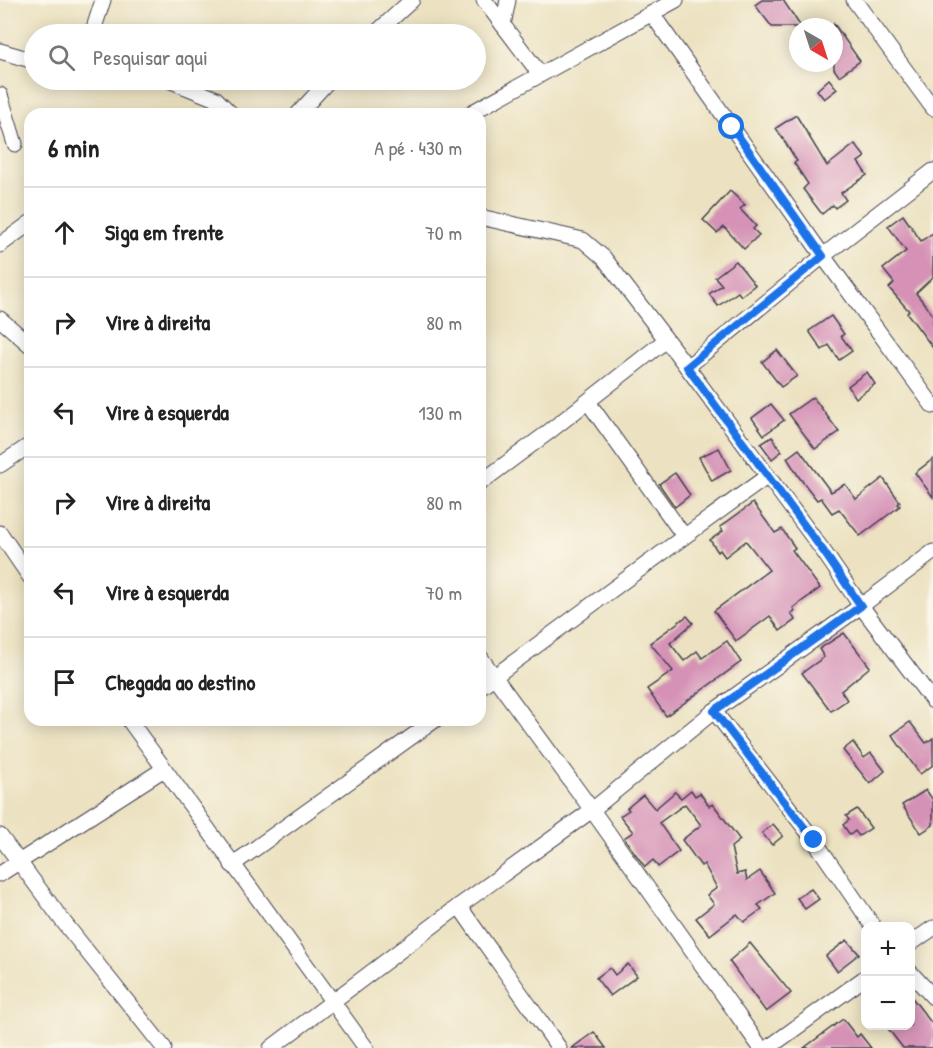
<!DOCTYPE html>
<html lang="pt">
<head>
<meta charset="utf-8">
<style>
  :root { --surface:#fff; --page:#f6f6f6; --text:#222; --muted:#767676; --line:#e0e0e0 }
  body { margin:0; font-family:"Patrick Hand",sans-serif; background:var(--page); color:var(--text) }
  .controls { position:absolute; right:18px; bottom:18px; display:grid; overflow:hidden; border-radius:12px; box-shadow:0 3px 15px #0003 }
  .controls button { width:54px; height:54px; display:grid; place-items:center; padding:0; border:0; border-bottom:2px solid var(--line); background:var(--surface); color:var(--text); font:30px sans-serif }
  .compass { position:absolute; left:789px; top:18px; width:54px; height:54px; border-radius:50%; background:var(--surface); box-shadow:0 3px 15px #0003; rotate:141deg }
  .stop { position:absolute; width:18px; height:18px; margin:-14px; border:4px solid #1a73e8; border-radius:50%; background:#fff }
  .stop.end { background:#1a73e8; border-color:#fff; box-shadow:0 2px 6px #0008 }
  .list { margin:0; padding:0; list-style:none }
  h2 { display:flex; justify-content:space-between; align-items:center; height:78px; margin:0; padding:0 24px; font-size:26px }
  h2 small { font-size:20px; font-weight:400; color:var(--muted) }
  .list li { display:grid; grid-template-columns:39px 1fr auto; gap:18px; align-items:center; box-sizing:border-box; height:90px; padding:0 24px; border-top:2px solid var(--line) }
  .list b { display:block; font-size:22px; white-space:nowrap }
  .list em { font-size:20px; font-style:normal; color:var(--muted) }
  .icon { flex:none; width:33px; height:33px; fill:none; stroke:currentColor; stroke-width:2; stroke-linecap:round; stroke-linejoin:round }
  .map { position:relative; flex:none; width:933px; height:1048px; overflow:hidden }
  .search { position:absolute; background:var(--surface); box-shadow:0 3px 15px #0003; left:24px; top:24px; width:462px; height:66px; display:flex; align-items:center; gap:15px; box-sizing:border-box; padding:0 21px; border-radius:33px; color:var(--muted); font-size:22px }
  .panel { position:absolute; background:var(--surface); box-shadow:0 3px 15px #0003; left:24px; top:108px; width:462px; height:618px; border-radius:18px }
  .map>svg:first-child { display:block }
  .building { fill:#d592b6 }
  .lines { fill:none; stroke-linecap:round; stroke-linejoin:round }
  .minor-casing { stroke:#403f4f; stroke-width:17 }
  .minor { stroke:#fff; stroke-width:15 }
  .route { stroke:#1a73e8; stroke-width:8 }
</style>
</head>
<body>
<div class="map">
<svg width="933" height="1048" viewBox="0 0 933 1048">
  <rect width="100%" height="100%" fill="#fbf7ec"/>
  <filter id="ink" filterUnits="userSpaceOnUse"><feTurbulence type="fractalNoise" baseFrequency=".0167" numOctaves="2"/><feDisplacementMap in="SourceGraphic" scale="12" xChannelSelector="R" yChannelSelector="G"/><feConvolveMatrix kernelMatrix="1 2 1 2 8 2 1 2 1" color-interpolation-filters="sRGB"/></filter>
  <filter id="wash" filterUnits="userSpaceOnUse"><feTurbulence type="fractalNoise" baseFrequency=".008" numOctaves="4" result="noise"/><feDisplacementMap in="SourceGraphic" scale="24" xChannelSelector="R" yChannelSelector="G"/><feGaussianBlur stdDeviation="1.35" result="paint"/><feColorMatrix in="noise" values="0 0 0 0 0 0 0 0 0 0 0 0 0 0 0 0 0 1.4 0 .05"/><feComposite in="paint" operator="in"/></filter>
  <g filter="url(#wash)">
    <rect width="100%" height="100%" fill="#ece2c1"/>
    <g id="blocks">
      <g class="building">
        <polygon points="762,0 783,0 801,27 772,27 755,5"/>
        <polygon points="834,24 860,61 839,76 834,69"/>
        <polygon points="829,79 837,89 824,99 817,90"/>
        <polygon points="796,115 827,166 855,144 865,157 858,162 867,175 841,193 846,200 835,208 833,205 822,214 803,189 808,184 794,163 797,161 776,128"/>
        <polygon points="730,191 745,205 740,209 756,226 753,229 759,235 744,249 724,227 717,233 703,220"/>
        <polygon points="903,215 921,241 933,233 933,277 916,293 933,315 933,348 907,313 909,311 889,288 894,283 883,269 906,251 888,226"/>
        <polygon points="736,261 755,285 741,296 738,292 718,306 709,294 722,285 715,277"/>
        <polygon points="831,316 844,334 841,336 852,351 839,360 829,345 822,350 809,331"/>
        <polygon points="777,350 797,376 781,387 762,362"/>
        <polygon points="867,372 875,384 856,398 848,386"/>
        <polygon points="813,397 839,432 815,449 789,414"/>
        <polygon points="771,404 784,420 764,435 752,418"/>
        <polygon points="772,437 782,451 772,459 761,444"/>
        <polygon points="719,448 731,470 712,481 699,457"/>
        <polygon points="799,449 831,492 845,484 856,499 883,478 900,502 898,504 900,506 860,536 839,509 832,513 821,498 817,500 799,477 787,458"/>
        <polygon points="933,459 933,497 915,473"/>
        <polygon points="675,473 690,495 675,507 659,484"/>
        <polygon points="753,503 775,533 782,529 795,548 792,550 820,588 793,608 795,611 791,613 795,620 780,631 770,616 736,641 714,611 769,570 746,541 725,557 720,550 718,552 710,540 723,531 720,527"/>
        <polygon points="687,616 693,623 670,643 684,661 697,651 702,658 727,641 741,662 666,716 647,689 673,671 650,643"/>
        <polygon points="844,633 870,667 841,691 847,700 831,711 802,673 824,657 819,649"/>
        <polygon points="910,722 926,743 933,738 933,765 920,774 892,735"/>
        <polygon points="853,742 864,758 871,753 885,771 870,784 843,750"/>
        <polygon points="691,790 695,796 700,793 709,806 713,804 740,840 731,847 737,874 745,872 747,880 760,871 775,893 758,905 762,909 744,922 737,914 710,935 696,918 714,904 707,895 717,888 704,864 701,866 682,840 701,825 685,804 659,823 679,851 658,867 653,860 645,867 634,852 624,838 633,832 620,816 629,810 627,808 643,795 655,809 675,792 681,798"/>
        <polygon points="926,790 933,800 933,825 921,833 902,805"/>
        <polygon points="857,809 871,828 859,836 855,831 850,835 843,825 849,820 846,816"/>
        <polygon points="773,824 783,836 772,845 762,833"/>
        <polygon points="811,889 819,899 805,909 797,898"/>
        <polygon points="847,940 859,954 837,971 826,956"/>
        <polygon points="750,943 791,993 766,1012 729,961"/>
        <polygon points="628,964 637,976 610,996 596,978 610,968 615,975"/>
        <polygon points="910,995 933,1025 933,1048 903,1048 886,1026 910,1026"/>
        <polygon points="843,1019 857,1037 860,1034 871,1048 804,1048"/>
        <polygon points="594,1032 606,1048 572,1048"/>
      </g>
    </g>
  </g>
  <g filter="url(#ink)">
    <use href="#blocks" fill-opacity="0" stroke="#403f4f" stroke-width="1.5"/>
    <g class="lines">
      <defs>
        <g id="minor">
          <polyline points="484,0 540,74"/>
          <polyline points="854,0 933,108"/>
          <polyline points="652,14 823,256 933,406"/>
          <polyline points="503,25 508,0"/>
          <polyline points="92,34 103,0"/>
          <polyline points="375,34 412,0"/>
          <polyline points="0,51 34,61"/>
          <polyline points="169,80 216,99 231,114"/>
          <polyline points="0,95 15,144"/>
          <polyline points="298,114 329,80"/>
          <polyline points="469,114 676,0"/>
          <polyline points="480,217 583,240 604,258 687,367 824,552 861,606 933,701"/>
          <polyline points="0,245 30,223"/>
          <polyline points="0,319 30,345"/>
          <polyline points="687,367 823,256 933,171"/>
          <polyline points="588,402 684,536"/>
          <polyline points="0,465 30,445"/>
          <polyline points="480,483 546,434 666,340"/>
          <polyline points="0,533 30,577"/>
          <polyline points="480,657 592,810 761,1048"/>
          <path d="M 480,687 C 576,617 671,545 768,476"/>
          <polyline points="714,711 814,840 873,926"/>
          <polyline points="129,720 366,1048"/>
          <polyline points="0,836 62,920 164,1048"/>
          <polyline points="232,865 435,720"/>
          <polyline points="0,874 164,769"/>
          <polyline points="459,906 559,1048"/>
          <polyline points="910,944 933,928"/>
          <polyline points="910,972 933,997"/>
          <polyline points="271,1048 459,906 592,810 714,711 861,606 933,552"/>
          <polyline points="768,1048 866,977"/>
        </g>
      </defs>
      <use href="#minor" class="minor-casing"/>
      <use href="#minor" class="minor"/>
    </g>
  </g>
  <g class="lines" filter="url(#ink)">
    <polyline class="route" points="732,127 823,256 687,367 824,552 861,606 714,711 814,840"/>
  </g>
</svg>
<div class="controls">
<button>+</button>
<button>−</button>
</div>
<svg class="compass" viewBox="-18 -18 36 36"><path d="M0-13l5 13h-10z" fill="#e53935"/><path d="M0 13l5-13h-10z" fill="#767676"/></svg>
<div class="stop" style="left:732px;top:127px"></div>
<div class="stop end" style="left:814px;top:840px"></div>
<div class="search"><svg class="icon" aria-label="search" viewBox="0 0 24 24"><circle cx="10" cy="10" r="6"/><path d="M15 15l6 6"/></svg>Pesquisar aqui</div>
<section class="panel">
<h2>6 min<small>A pé · 430 m</small></h2>
<ul class="list">
<li><svg class="icon" aria-label="ahead" viewBox="0 0 24 24"><path d="M12 20V5M6 11l6-6 6 6"/></svg><div><b>Siga em frente</b></div><em>70 m</em></li>
<li><svg class="icon" aria-label="right" viewBox="0 0 24 24"><path d="M7 20v-9h11M14 6l5 5-5 5"/></svg><div><b>Vire à direita</b></div><em>80 m</em></li>
<li><svg class="icon" aria-label="left" viewBox="0 0 24 24"><path d="M17 20v-9H6M10 6l-5 5 5 5"/></svg><div><b>Vire à esquerda</b></div><em>130 m</em></li>
<li><svg class="icon" aria-label="right" viewBox="0 0 24 24"><path d="M7 20v-9h11M14 6l5 5-5 5"/></svg><div><b>Vire à direita</b></div><em>80 m</em></li>
<li><svg class="icon" aria-label="left" viewBox="0 0 24 24"><path d="M17 20v-9H6M10 6l-5 5 5 5"/></svg><div><b>Vire à esquerda</b></div><em>70 m</em></li>
<li><svg class="icon" aria-label="arrive" viewBox="0 0 24 24"><path d="M6 21V4h12l-3 4 3 4H6"/></svg><div><b>Chegada ao destino</b></div></li>
</ul>
</section>
</div>
</body>
</html>
